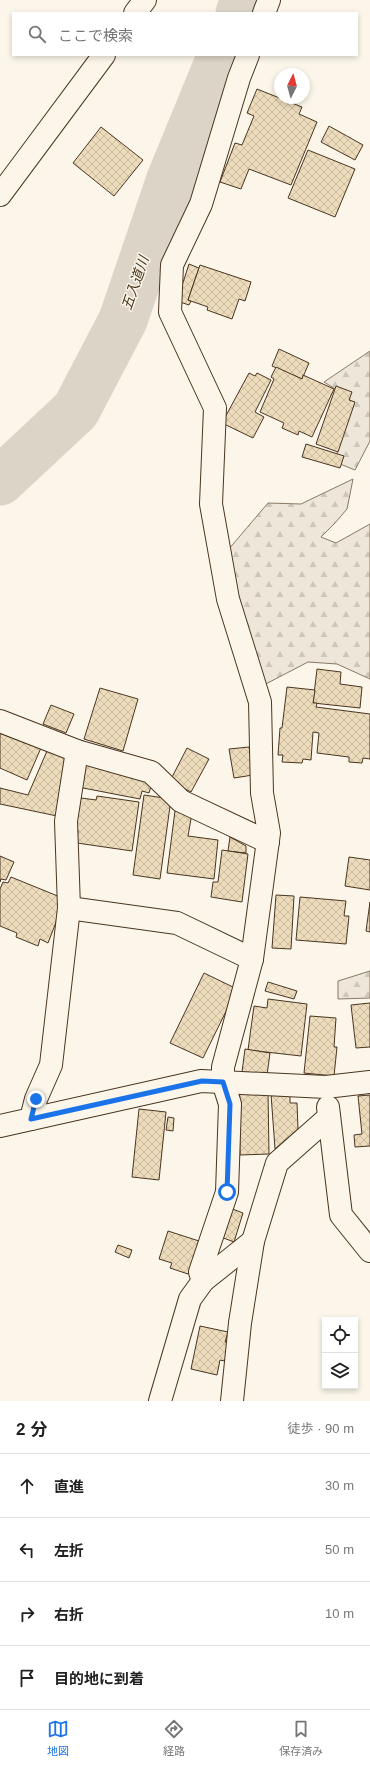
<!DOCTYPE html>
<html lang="ja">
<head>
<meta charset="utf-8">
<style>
  :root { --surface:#fff; --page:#f2f2f2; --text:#222; --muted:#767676; --line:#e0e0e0; --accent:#1a73e8 }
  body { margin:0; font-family:Arial,"Noto Sans JP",sans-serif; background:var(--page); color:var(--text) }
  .controls { position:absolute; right:12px; bottom:12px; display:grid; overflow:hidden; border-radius:0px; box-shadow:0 2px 6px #0003 }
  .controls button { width:36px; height:36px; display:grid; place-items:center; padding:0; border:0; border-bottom:1px solid var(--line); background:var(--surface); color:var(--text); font:20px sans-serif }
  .compass { position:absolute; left:274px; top:68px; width:36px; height:36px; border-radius:50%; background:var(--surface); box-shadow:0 2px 6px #0003; rotate:6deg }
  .stop { position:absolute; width:12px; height:12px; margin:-9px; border:3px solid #1a73e8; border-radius:50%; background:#fff }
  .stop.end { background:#1a73e8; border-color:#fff; box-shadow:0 1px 4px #0008 }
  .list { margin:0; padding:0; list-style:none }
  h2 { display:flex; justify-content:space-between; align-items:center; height:52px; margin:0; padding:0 16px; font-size:17px }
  h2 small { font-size:13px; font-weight:400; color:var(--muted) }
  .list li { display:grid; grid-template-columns:26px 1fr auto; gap:12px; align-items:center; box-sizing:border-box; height:64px; padding:0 16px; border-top:1px solid var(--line) }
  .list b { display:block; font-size:15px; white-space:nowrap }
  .list em { font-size:13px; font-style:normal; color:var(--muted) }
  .icon { flex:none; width:22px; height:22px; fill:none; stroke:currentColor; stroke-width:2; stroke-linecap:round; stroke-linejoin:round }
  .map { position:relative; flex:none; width:370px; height:1401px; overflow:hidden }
  .search { position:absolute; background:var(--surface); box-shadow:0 2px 6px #0003; left:12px; right:12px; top:12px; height:44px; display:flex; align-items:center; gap:10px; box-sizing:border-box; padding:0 14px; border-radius:0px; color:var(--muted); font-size:15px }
  .sheet { height:308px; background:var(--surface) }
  nav { display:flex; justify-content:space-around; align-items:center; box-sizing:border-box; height:56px; border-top:1px solid var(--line); background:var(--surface); font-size:11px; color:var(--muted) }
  nav a { display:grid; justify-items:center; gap:2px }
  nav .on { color:var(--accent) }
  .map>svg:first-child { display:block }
  .forest { fill:url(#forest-firs); stroke:#887966 }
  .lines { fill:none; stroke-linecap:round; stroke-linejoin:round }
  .river { stroke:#dcd4c6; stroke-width:49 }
  .building { fill:url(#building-cross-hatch); stroke:#4a3520 }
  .minor-casing { stroke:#4a3520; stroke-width:24 }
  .minor { stroke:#fbf6e9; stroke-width:22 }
  .route { stroke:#1a73e8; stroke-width:5 }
  .labels { text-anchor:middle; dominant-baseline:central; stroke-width:3; stroke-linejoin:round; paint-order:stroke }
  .water-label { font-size:14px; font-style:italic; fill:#4a3520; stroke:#fbf6e9 }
</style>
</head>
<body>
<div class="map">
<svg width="370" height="1401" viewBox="0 0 370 1401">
  <defs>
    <pattern id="forest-firs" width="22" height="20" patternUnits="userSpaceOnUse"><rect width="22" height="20" fill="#ede6d9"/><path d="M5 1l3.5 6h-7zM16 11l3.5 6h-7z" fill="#cdc6ba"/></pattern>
    <pattern id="building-cross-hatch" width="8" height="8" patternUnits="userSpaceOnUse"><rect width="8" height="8" fill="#ecdcbc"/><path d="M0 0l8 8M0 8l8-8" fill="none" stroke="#ccbda1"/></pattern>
  </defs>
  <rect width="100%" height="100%" fill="#fbf6e9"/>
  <g class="forest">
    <polygon points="370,351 370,441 355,470 335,462 350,398 324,382"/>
    <polygon points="353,479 347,509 335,523 321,537 336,543 370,524 370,679 337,664 308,662 260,687 228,550 268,503 301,504"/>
    <polygon points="370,971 370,998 338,999 338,981"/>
  </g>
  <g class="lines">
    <g class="river">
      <polyline points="240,13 245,0"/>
      <polyline points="0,481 76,410 123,320 171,179 222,55"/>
    </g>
  </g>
  <g class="building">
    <polygon points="257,89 302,107 299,114 317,122 291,185 249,169 241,189 220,182 235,143 242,145 254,116 247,113"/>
    <polygon points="329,126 363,145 355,160 321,142"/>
    <polygon points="101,127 143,160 114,196 73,163"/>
    <polygon points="308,150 355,169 335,217 288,198"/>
    <polygon points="189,264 199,268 188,300 191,301 189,305 177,301"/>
    <polygon points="200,265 251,282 245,301 239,299 232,319 207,310 208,307 188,300"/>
    <polygon points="279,349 309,363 302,379 272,366"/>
    <polygon points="276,367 302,379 303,375 334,389 312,437 299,431 298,435 282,428 284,423 260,412 274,379 271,377"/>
    <polygon points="249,373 255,376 257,373 271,380 255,412 264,417 253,438 222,423"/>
    <polygon points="336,386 352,392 349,400 355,402 338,452 316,444"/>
    <polygon points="306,444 344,456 340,468 302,457"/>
    <polygon points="317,669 341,672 340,684 362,687 360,708 313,703"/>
    <polygon points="287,687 315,690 313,703 317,703 316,707 370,714 370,759 363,758 362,763 349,762 349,757 317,753 319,733 313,732 311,760 303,759 302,763 282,762 283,755 278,755 280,728 282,728"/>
    <polygon points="100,688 138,699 123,751 84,739"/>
    <polygon points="51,705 74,714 66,733 43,724"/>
    <polygon points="0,722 44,741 27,780 0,768"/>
    <polygon points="50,744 73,752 57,816 0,804 0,788 28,795"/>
    <polygon points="249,747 253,775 234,778 229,749"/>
    <polygon points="187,748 209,759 191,792 170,781"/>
    <polygon points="84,762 153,779 149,793 142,791 140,799 78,787"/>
    <polygon points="144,795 171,799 160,879 133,875"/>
    <polygon points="97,796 139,802 132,851 77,843 78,830 75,830 81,798 96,800"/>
    <polygon points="175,811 192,813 188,836 218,840 214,879 167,873"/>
    <polygon points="230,837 246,846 246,853 228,851"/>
    <polygon points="222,850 248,854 242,902 211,897 213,882 218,882"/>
    <polygon points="0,856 14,862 6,880 1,879 0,882"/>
    <polygon points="349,857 370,860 370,890 345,886"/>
    <polygon points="11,877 65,899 48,943 40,939 38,946 16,937 17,933 0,926 0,889 3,882 8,883"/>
    <polygon points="276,895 294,896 291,949 272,948"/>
    <polygon points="300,897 346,901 344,916 349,916 346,944 296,940"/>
    <polygon points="370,902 370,932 366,931"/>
    <polygon points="204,973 237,989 203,1058 170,1043"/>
    <polygon points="268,982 297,991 294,999 265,991"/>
    <polygon points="268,999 307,1004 301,1056 248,1050 254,1006 267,1008"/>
    <polygon points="370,1003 370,1047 356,1048 351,1005"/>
    <polygon points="310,1016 336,1018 334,1047 337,1047 334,1076 304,1073"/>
    <polygon points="245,1049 270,1053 267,1075 242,1072"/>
    <polygon points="268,1091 269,1154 240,1155 239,1093"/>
    <polygon points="290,1093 290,1103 297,1103 298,1129 275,1149 271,1094"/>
    <polygon points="370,1095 370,1146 355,1147 354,1135 362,1134 358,1096"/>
    <polygon points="139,1109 166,1112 159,1180 132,1177"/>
    <polygon points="168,1117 174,1118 173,1131 166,1130"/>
    <polygon points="230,1208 243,1213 234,1242 221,1237"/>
    <polygon points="168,1231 199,1241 188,1274 170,1268 172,1263 159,1259"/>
    <polygon points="118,1245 132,1250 129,1258 115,1252"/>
    <polygon points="200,1326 228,1332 225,1342 228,1342 225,1361 220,1360 217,1375 191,1369"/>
  </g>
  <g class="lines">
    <defs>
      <g id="minor">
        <polyline points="135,13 145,0"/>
        <polyline points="264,13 269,0"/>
        <polyline points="0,195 104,55"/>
        <polyline points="0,721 77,751 151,772 181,801 268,842"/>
        <polyline points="69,908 177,923 252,959"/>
        <polyline points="328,1107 341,1215 370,1251"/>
        <polyline points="31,1119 36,1099 51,1065 69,908 66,821 77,751"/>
        <polyline points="0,1126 201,1081 326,1087 370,1082"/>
        <polyline points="203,1281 200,1272 227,1192 230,1104 223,1082 223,1067 252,959 269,833 262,793 260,702 228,599 211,504 215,408 170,312 172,265 201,204 239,78 248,55"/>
        <polyline points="160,1401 190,1299 203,1281 253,1241"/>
        <polyline points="232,1401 240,1323 253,1241 277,1163 329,1117"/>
      </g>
    </defs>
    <use href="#minor" class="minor-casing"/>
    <use href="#minor" class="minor"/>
  </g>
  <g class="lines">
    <polyline class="route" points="36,1099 31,1119 202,1081 223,1082 230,1104 227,1192"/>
  </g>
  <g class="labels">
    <g class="water-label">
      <text transform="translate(135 283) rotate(-71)">五入道川</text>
    </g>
  </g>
</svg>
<div class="controls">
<button><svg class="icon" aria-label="locate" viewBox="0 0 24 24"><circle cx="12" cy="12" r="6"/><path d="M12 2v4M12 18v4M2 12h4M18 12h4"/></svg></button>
<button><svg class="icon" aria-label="layers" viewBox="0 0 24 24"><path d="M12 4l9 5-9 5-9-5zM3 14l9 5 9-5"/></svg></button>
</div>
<svg class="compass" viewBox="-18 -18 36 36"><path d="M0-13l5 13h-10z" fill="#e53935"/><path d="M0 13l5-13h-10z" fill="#767676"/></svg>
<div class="stop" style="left:227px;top:1192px"></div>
<div class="stop end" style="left:36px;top:1099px"></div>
<div class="search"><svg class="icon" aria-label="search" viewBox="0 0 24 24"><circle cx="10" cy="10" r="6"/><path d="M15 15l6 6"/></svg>ここで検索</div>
</div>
<section class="sheet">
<h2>2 分<small>徒歩 · 90 m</small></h2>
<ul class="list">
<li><svg class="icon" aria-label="ahead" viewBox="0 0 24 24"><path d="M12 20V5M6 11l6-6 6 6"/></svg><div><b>直進</b></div><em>30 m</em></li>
<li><svg class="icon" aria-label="left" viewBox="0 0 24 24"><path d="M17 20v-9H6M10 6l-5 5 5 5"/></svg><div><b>左折</b></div><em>50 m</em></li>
<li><svg class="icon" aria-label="right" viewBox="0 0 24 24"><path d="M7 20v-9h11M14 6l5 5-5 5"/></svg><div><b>右折</b></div><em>10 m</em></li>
<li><svg class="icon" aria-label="arrive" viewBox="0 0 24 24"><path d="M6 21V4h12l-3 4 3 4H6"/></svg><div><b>目的地に到着</b></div></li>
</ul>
</section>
<nav>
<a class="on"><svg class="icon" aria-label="map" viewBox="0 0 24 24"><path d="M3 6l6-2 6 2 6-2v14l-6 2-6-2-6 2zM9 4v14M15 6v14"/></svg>地図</a>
<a><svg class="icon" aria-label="directions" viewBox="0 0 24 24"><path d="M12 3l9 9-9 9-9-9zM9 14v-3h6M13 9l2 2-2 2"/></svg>経路</a>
<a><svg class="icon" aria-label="saved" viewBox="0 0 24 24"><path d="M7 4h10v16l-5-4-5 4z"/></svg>保存済み</a>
</nav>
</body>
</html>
